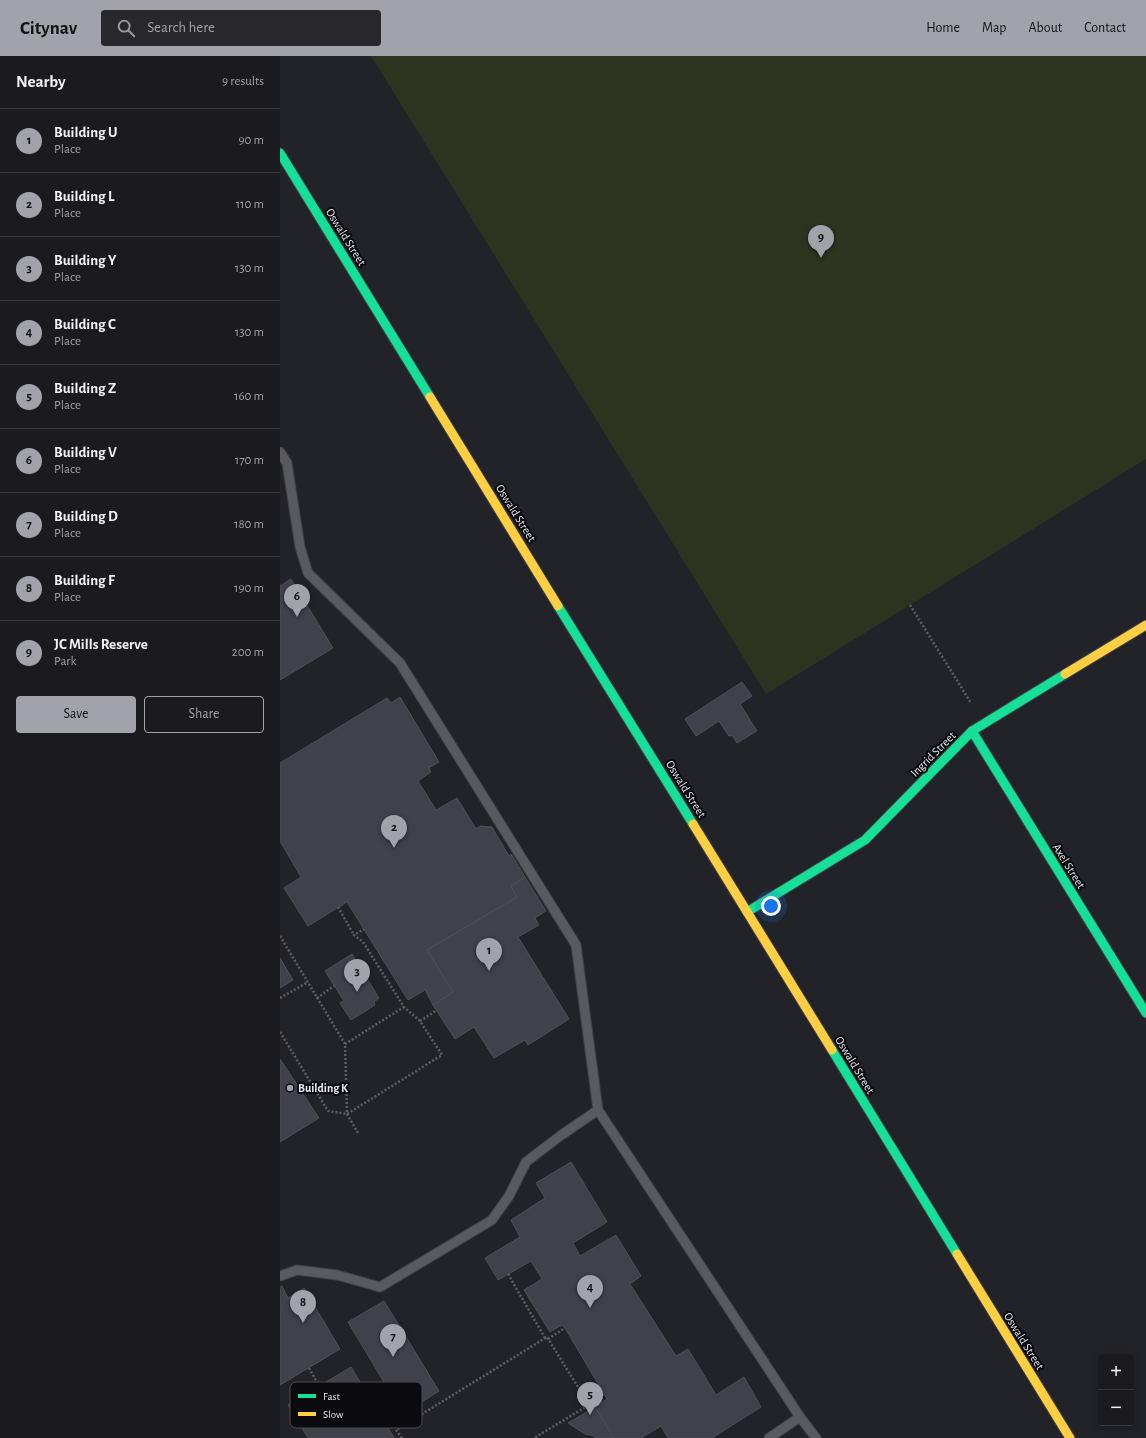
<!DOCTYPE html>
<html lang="en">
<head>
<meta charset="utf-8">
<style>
  :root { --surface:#1a1a1f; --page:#27272c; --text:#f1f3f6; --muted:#9fa1a4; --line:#38383d; --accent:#a1a2aa }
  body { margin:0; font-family:"Alegreya Sans",sans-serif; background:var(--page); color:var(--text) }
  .controls { position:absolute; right:12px; bottom:12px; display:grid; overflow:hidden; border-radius:4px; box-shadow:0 2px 6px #0003 }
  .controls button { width:36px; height:36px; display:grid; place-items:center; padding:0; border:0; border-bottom:1px solid var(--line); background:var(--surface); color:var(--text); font:20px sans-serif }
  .you { position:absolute; left:491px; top:850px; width:14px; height:14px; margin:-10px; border:3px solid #fff; border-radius:50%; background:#1a73e8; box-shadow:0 0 0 6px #1a73e833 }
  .badge { display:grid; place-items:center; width:26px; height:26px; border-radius:50%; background:var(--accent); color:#111; font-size:13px; font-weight:700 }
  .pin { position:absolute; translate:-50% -33px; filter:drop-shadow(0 1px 2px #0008) }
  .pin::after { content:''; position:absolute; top:21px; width:14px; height:12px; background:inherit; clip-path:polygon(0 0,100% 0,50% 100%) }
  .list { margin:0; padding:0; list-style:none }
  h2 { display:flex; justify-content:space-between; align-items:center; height:52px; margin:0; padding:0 16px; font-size:17px }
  h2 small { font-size:13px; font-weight:400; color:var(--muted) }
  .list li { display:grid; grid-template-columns:26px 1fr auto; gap:12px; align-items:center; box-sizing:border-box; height:64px; padding:0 16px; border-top:1px solid var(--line) }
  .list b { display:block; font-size:15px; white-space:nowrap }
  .list p { margin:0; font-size:13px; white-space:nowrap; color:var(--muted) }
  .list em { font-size:13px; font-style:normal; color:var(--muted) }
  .actions { display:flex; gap:8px; padding:12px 16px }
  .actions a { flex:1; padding:9px 0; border:1px solid var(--accent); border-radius:4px; text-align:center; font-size:14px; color:var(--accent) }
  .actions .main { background:var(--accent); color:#111 }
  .icon { flex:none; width:22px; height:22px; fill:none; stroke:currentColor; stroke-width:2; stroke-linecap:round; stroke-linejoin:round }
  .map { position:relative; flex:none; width:866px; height:1382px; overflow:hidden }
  header { display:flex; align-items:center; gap:24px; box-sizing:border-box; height:56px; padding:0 20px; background:var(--accent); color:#111 }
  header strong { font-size:19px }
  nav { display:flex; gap:22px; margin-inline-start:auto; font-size:14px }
  .search { width:280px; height:36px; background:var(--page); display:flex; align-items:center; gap:10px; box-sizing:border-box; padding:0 14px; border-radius:4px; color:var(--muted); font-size:15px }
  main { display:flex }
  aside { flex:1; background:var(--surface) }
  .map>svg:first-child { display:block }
  .green { fill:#2c331e }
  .building { fill:#40414a; stroke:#4f5055 }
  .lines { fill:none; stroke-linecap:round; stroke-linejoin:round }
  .lane-casing { stroke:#3f4145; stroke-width:11 }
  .fast-casing { stroke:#3f4145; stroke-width:11 }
  .slow-casing { stroke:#3f4145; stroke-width:11 }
  .path { stroke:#5e5e62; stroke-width:2.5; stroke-dasharray:2 2; stroke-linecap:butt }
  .lane { stroke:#595a60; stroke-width:9 }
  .fast { stroke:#16e098; stroke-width:9 }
  .slow { stroke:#ffcf43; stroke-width:9 }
  .poi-dot { fill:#a1a2aa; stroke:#0a0a0f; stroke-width:1.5 }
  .labels { text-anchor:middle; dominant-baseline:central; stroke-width:4; stroke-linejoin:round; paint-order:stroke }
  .street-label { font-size:12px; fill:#e5e7ef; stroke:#0a0a0f }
  .poi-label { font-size:12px; font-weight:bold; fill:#e5e7ef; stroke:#0a0a0f; text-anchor:start }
  .key { fill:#0a0a0f; stroke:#4c4c52; stroke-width:1 }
  .key-label { font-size:11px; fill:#e5e7ef }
</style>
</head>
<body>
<header>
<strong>Citynav</strong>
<div class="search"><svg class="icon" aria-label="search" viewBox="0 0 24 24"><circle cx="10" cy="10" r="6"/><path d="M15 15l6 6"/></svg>Search here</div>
<nav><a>Home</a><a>Map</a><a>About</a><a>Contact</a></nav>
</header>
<main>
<aside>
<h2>Nearby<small>9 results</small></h2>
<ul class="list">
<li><span class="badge">1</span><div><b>Building U</b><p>Place</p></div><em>90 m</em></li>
<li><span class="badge">2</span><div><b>Building L</b><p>Place</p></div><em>110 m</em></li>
<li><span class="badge">3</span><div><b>Building Y</b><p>Place</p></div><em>130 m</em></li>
<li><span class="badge">4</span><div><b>Building C</b><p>Place</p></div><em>130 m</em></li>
<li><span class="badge">5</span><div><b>Building Z</b><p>Place</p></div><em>160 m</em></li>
<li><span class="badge">6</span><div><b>Building V</b><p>Place</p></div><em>170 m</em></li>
<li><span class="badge">7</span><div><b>Building D</b><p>Place</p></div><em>180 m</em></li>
<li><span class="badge">8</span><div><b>Building F</b><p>Place</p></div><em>190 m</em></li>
<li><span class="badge">9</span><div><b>JC Mills Reserve</b><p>Park</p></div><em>200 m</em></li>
</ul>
<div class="actions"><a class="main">Save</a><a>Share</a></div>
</aside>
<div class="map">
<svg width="866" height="1382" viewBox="0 0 866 1382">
  <rect width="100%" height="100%" fill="#222329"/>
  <polygon class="green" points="91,0 866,0 866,403 486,638"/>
  <g class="building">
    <polygon points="11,523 53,592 0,624 0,530"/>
    <polygon points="462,626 472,640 460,648 477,675 457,687 452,679 449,680 439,665 416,680 405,663"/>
    <polygon points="120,641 159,706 149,712 151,716 138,725 156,754 177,742 196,773 200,770 212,771 229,800 231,798 245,821 231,830 237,841 147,894 173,936 153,949 145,934 128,944 67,846 28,870 4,832 21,821 0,785 0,707 107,642 111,647"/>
    <polygon points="245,821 266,855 255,862 259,869 238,881 289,963 248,989 245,984 214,1002 194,971 175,983 153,949 173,936 147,894 237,841 231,830"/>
    <polygon points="72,898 99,942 94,946 95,949 71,964 60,947 64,945 45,915"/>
    <polygon points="0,902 13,924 0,932"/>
    <polygon points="0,1003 39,1062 0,1086"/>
    <polygon points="291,1106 327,1166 293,1187 300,1200 336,1179 361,1220 350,1228 396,1300 408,1293 436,1339 464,1321 481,1351 432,1382 388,1382 381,1370 361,1382 334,1382 315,1351 327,1343 285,1272 282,1269 270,1276 244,1234 262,1223 251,1205 218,1224 205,1202 240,1181 231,1164 265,1142 256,1127"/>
    <polygon points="2,1230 8,1242 24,1232 60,1293 0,1329 0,1231"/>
    <polygon points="104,1245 159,1335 123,1358 68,1266"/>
    <polygon points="71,1311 114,1382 28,1382 8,1349"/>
    <polygon points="315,1351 334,1382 317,1382 311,1379 305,1378 288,1367"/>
  </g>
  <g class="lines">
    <defs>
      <g id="lane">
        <polyline points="0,396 7,407 20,491 28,517 120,607 296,889 318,1054 520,1361 536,1382"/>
        <polyline points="0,1220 17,1214 57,1219 100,1231 212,1164 229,1140 246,1106 280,1080 318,1054"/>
        <polyline points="489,1382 520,1361"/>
      </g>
      <g id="fast">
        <polyline points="0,97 150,341"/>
        <polyline points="278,550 413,768"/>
        <polyline points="692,675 866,957"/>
        <polyline points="467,856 585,784 692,675 785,618"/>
        <polyline points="552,994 677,1198"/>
      </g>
      <g id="slow">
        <polyline points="150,341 278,550"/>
        <polyline points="785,618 866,569"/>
        <polyline points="413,768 552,994"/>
        <polyline points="677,1198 790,1382"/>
      </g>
    </defs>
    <use href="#lane" class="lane-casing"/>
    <use href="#fast" class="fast-casing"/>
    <use href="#slow" class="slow-casing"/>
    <g class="path">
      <polyline points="630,549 691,647"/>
      <polyline points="58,851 74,879"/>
      <polyline points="0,880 65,988 67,1058 78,1077"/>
      <polyline points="0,942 28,926"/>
      <polyline points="37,942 54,930"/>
      <polyline points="140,965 157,954"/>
      <polyline points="0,976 48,1055 67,1058 162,999 140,965 124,951 83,886 74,879 84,873"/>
      <polyline points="65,988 124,951"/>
      <polyline points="228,1218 265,1282"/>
      <polyline points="268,1283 285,1272"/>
      <polyline points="29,1312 39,1330"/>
      <polyline points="309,1349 324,1338"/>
      <polyline points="122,1382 116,1374 267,1281 309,1349 254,1382"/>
    </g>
    <use href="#lane" class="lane"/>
    <use href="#fast" class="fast"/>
    <use href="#slow" class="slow"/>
  </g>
  <circle class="poi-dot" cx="10" cy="1032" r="4"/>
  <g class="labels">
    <g class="street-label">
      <text transform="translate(66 181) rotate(58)">Oswald Street</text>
      <text transform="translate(236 457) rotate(58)">Oswald Street</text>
      <text transform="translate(653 698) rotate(-45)">Ingrid Street</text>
      <text transform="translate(406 733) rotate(58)">Oswald Street</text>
      <text transform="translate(789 810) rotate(58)">Axel Street</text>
      <text transform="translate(575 1009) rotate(59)">Oswald Street</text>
      <text transform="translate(744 1285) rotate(58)">Oswald Street</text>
    </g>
    <g class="poi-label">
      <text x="18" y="1032">Building K</text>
    </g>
  </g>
  <rect x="10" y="1326" width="132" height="46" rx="6" class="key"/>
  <rect x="18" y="1338" width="18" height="4" fill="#16e098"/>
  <rect x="18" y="1356" width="18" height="4" fill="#ffcf43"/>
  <g class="key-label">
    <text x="43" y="1344">Fast</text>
    <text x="43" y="1362">Slow</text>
  </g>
</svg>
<div class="controls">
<button>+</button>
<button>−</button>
</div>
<div class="you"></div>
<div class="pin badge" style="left:209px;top:915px">1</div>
<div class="pin badge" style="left:114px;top:792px">2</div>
<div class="pin badge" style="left:77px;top:936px">3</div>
<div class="pin badge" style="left:310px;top:1252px">4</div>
<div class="pin badge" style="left:310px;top:1359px">5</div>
<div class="pin badge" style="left:17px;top:561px">6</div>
<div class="pin badge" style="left:113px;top:1301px">7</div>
<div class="pin badge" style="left:23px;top:1267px">8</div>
<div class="pin badge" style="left:541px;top:202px">9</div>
</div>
</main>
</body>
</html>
